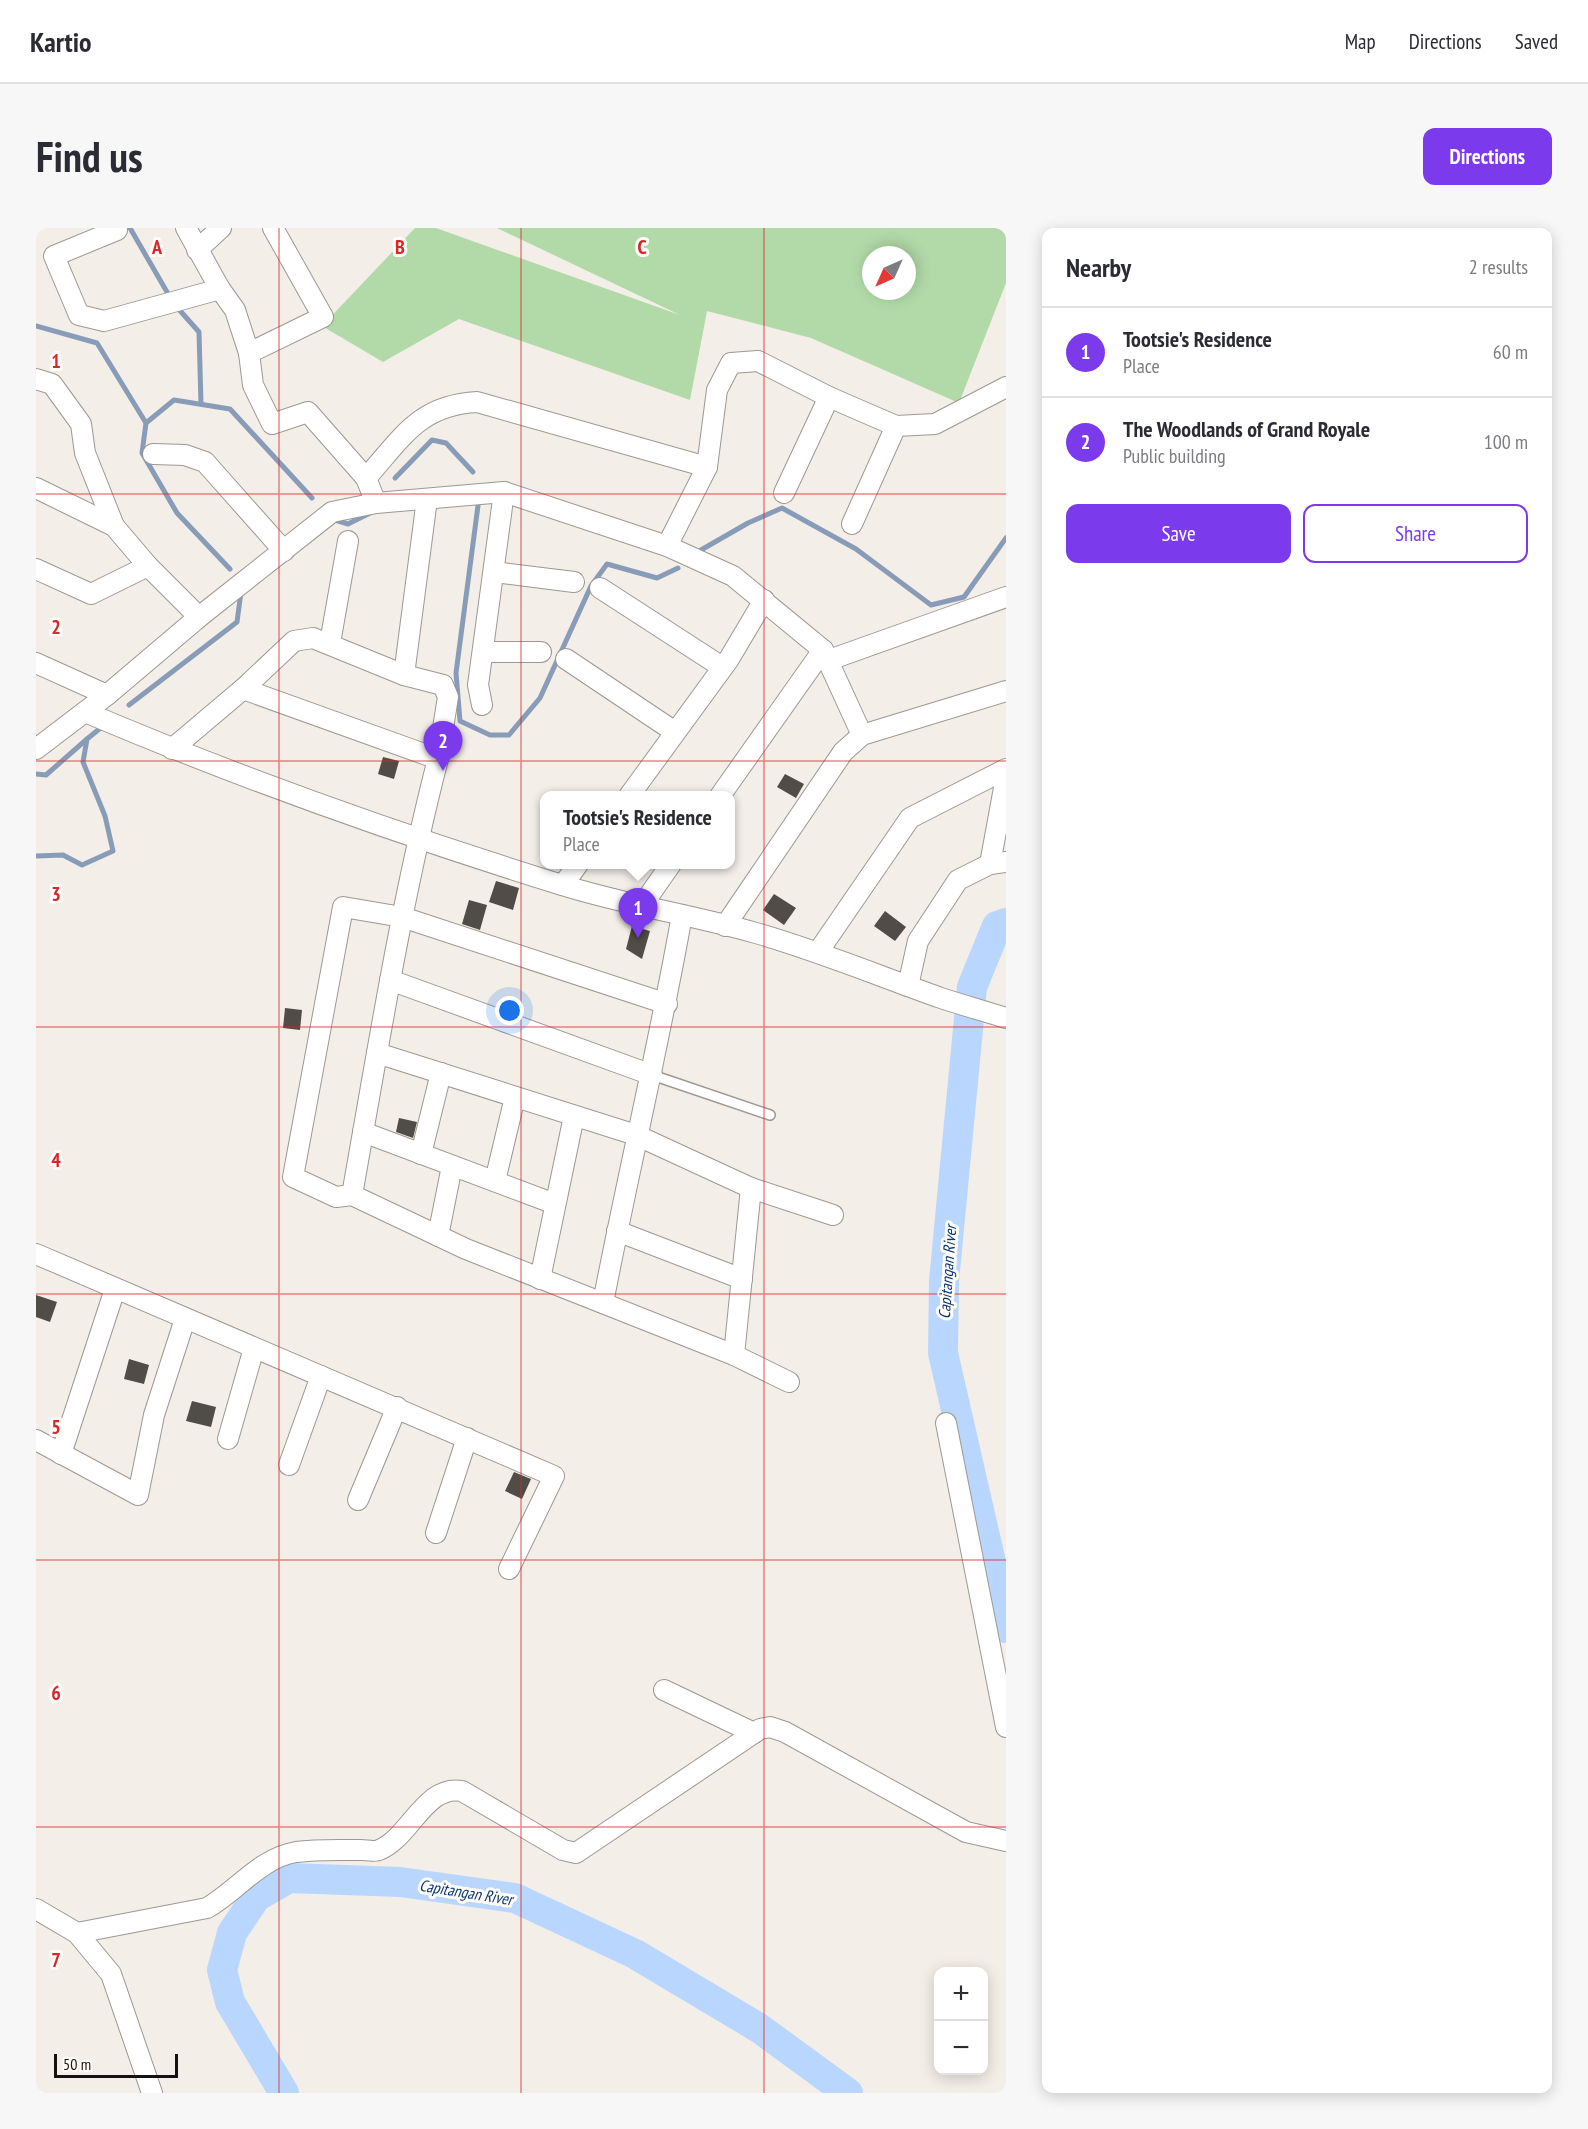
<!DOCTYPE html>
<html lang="en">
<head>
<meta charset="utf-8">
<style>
  :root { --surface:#fff; --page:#f7f7f7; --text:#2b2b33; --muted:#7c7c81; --line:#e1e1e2; --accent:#7c3aed }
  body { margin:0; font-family:"PT Sans Narrow",sans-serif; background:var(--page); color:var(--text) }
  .controls { position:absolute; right:18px; bottom:18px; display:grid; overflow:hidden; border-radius:12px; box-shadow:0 3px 15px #0003 }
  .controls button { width:54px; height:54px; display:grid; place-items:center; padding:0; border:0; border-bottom:2px solid var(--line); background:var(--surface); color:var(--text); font:30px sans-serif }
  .compass { position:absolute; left:826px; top:18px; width:54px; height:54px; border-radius:50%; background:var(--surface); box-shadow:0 3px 15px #0003; rotate:225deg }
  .scale { position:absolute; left:18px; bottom:15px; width:124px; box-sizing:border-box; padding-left:6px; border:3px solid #151311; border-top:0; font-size:16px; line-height:21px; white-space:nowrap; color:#151311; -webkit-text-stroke:4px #fffcf8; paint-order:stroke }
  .you { position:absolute; left:474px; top:783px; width:21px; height:21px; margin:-15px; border:4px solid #fff; border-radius:50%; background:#1a73e8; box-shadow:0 0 0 9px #1a73e833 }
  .badge { display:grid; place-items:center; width:39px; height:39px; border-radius:50%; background:var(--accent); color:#fff; font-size:20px; font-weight:700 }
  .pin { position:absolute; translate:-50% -50px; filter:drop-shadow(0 2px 3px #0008) }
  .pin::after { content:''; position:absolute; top:32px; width:21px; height:18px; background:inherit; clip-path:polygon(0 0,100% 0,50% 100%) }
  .popup { position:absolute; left:504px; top:563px; width:195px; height:78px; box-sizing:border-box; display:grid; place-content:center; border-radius:12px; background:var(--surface); filter:drop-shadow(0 2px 4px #0005); font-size:20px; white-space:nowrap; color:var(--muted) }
  .popup b { font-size:22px; color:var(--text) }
  .popup::after { content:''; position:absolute; left:50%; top:100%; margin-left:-12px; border:12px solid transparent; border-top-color:var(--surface) }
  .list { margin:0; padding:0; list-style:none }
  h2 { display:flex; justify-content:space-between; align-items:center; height:78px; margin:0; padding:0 24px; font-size:26px }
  h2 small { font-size:20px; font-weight:400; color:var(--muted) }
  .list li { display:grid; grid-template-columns:39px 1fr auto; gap:18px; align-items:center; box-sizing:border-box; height:90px; padding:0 24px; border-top:2px solid var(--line) }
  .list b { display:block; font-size:22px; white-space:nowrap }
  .list p { margin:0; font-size:20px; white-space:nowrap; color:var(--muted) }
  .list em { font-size:20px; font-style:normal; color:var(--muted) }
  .actions { display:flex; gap:12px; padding:18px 24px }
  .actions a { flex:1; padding:14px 0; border:2px solid var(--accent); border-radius:12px; text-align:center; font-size:21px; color:var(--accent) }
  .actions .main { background:var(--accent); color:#fff }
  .map { position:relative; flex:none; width:970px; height:1865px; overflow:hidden; border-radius:12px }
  header { display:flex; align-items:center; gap:36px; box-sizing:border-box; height:84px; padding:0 30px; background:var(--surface); border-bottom:2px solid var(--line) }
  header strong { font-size:28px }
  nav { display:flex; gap:33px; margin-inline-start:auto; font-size:21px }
  .intro { display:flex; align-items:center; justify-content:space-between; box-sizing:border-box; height:144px; padding:0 36px }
  h1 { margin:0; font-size:42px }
  .button { padding:15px 27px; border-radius:12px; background:var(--accent); color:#fff; font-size:21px; font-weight:700 }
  main { display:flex; gap:36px; padding:0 36px }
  aside { flex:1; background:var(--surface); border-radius:12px; box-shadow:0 3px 15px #0003 }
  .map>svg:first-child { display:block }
  .green { fill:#b2daa8; fill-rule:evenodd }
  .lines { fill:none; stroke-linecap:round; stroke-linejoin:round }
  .stream { stroke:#889cb8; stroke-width:5 }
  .river { stroke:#b9d6ff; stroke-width:30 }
  .building { fill:#504c47 }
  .service-casing { stroke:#9d9893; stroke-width:12 }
  .minor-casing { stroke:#9d9893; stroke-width:22 }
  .service { stroke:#fff; stroke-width:9 }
  .minor { stroke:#fff; stroke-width:20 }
  .grid { fill:none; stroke:#d62828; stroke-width:1.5; stroke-opacity:0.55 }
  .labels { text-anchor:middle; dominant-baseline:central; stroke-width:6; stroke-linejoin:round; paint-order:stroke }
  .water-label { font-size:16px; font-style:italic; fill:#073670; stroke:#fffcf8 }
  .grid-label { font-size:20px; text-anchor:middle; font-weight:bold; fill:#d62828; stroke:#fffcf8; stroke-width:6; stroke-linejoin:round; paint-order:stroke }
</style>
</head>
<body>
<header>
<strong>Kartio</strong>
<nav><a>Map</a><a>Directions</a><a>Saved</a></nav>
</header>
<div class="intro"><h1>Find us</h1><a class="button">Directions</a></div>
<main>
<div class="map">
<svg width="970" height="1865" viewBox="0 0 970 1865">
  <rect width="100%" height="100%" fill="#f3eee8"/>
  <path class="green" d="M 379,0 L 400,0 L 644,87 L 461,0 L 970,0 L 970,55 L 923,175 L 775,110 L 671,83 L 654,172 L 423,91 L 347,134 L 286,98 ZM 835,27 L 871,27 L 871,63 L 835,63 Z"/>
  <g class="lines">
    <g class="stream">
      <polyline points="94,0 131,64"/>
      <polyline points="139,77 163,104 165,176"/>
      <polyline points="0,98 61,115 110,195"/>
      <polyline points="359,250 396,212 410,215 437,244"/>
      <polyline points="443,270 420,445 424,493 454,507 473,507 504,470 555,358 571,336 621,350 642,340"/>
      <polyline points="296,291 312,296 334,285"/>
      <polyline points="665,322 712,295 746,280 820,321 895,377 928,369 970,310"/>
      <polyline points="194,341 141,285 106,225 110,195 138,172 194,181 276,270"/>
      <polyline points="93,477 201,394 205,364"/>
      <polyline points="0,546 10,547 51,511"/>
      <polyline points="0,628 27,627 46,637 77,623 69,588 47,534 51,511 67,498"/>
    </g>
    <g class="river">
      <polyline points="970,695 961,698 936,759 908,1053 907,1125 970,1400"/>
      <polyline points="248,1865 194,1774 186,1742 196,1705 220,1669 253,1650 364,1654 479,1670 599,1726 723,1800 812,1865"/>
    </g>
  </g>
  <g class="building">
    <polygon points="347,529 363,533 358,551 342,546"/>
    <polygon points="749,546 768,556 760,570 741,559"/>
    <polygon points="460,653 483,660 477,682 453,674"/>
    <polygon points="738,666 760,680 748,697 727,682"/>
    <polygon points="433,672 451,677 444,702 426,696"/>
    <polygon points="849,683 870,699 859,713 838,698"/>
    <polygon points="596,698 614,703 606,731 590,721"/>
    <polygon points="249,780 266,782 264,802 247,800"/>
    <polygon points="363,890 381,894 377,910 360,904"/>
    <polygon points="0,1067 21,1074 14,1094 0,1089"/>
    <polygon points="93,1131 113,1137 108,1156 88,1151"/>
    <polygon points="156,1173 180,1179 175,1199 150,1193"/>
    <polygon points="478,1244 495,1251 486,1271 469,1263"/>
  </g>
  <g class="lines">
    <defs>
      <polyline id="service" points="616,847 734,887"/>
      <g id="minor">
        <polyline points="150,0 184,61 199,82 213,125 217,157 236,196 272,184 330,250"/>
        <polyline points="81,2 18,28 43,87 68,93 184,61"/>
        <polyline points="161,22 185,0"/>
        <polyline points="213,125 287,89 237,0"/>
        <polyline points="0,151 16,156 45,196 49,225 78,298"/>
        <polyline points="117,226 149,227 169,234 248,323"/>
        <polyline points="0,260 78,298 112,338 163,389"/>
        <polyline points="748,265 793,169"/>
        <path d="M 340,275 L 330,250 C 366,210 383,177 441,174 L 671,239"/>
        <polyline points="816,296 860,198"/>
        <polyline points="631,318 671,239 681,162 695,135 722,133 793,169 860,198 899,196 970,159"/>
        <polyline points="0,341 55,366 112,338"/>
        <polyline points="458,344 538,354"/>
        <polyline points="564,360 686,439"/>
        <polyline points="294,415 312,313"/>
        <polyline points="448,424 505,424"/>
        <polyline points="530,431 639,504"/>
        <polyline points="793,432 970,369"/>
        <polyline points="0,435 71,467 0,521"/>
        <polyline points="368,447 391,271"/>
        <polyline points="207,461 258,413 277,410 368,447 407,457 412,469 402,531"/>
        <polyline points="71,467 163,389 296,284 340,275 468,264 631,318 697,348 787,422 826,507"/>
        <polyline points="446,477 442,457 468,264"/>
        <path d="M 49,484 C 204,550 365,607 526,657 C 590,677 656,687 720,705 C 783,723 843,748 905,770 C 926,777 948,783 970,790"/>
        <path d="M 136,521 L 207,461 L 402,531 C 365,674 342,821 316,967"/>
        <polyline points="593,568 693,431 728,372"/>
        <polyline points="684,568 787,422"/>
        <polyline points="954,636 970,549"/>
        <polyline points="527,657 542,636"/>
        <polyline points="605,679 635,636"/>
        <polyline points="689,698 807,524 826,507 970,463"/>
        <polyline points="782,724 874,590 970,541"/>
        <polyline points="354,752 616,847"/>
        <polyline points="872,758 882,713 922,652 954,636 970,634"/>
        <polyline points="631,776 366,689 307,679 257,949 300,969 316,967 430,1021 698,1127 753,1154"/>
        <polyline points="341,825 600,907 715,960 797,987"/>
        <polyline points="327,904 519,976"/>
        <polyline points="385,926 405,845"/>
        <polyline points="459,953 479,869"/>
        <polyline points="581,1003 706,1051"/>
        <polyline points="402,1008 416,938"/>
        <polyline points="0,1026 518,1248 473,1341"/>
        <polyline points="504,1051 538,888"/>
        <path d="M 567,1075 C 592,945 623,817 646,687"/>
        <polyline points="698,1127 715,960"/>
        <polyline points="910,1195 970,1499"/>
        <polyline points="192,1211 218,1120"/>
        <polyline points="0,1212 102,1267 118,1187 149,1091"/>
        <polyline points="25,1226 79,1061"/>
        <polyline points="253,1237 285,1148"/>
        <polyline points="322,1272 361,1179"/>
        <polyline points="400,1305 431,1210"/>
        <polyline points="628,1462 718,1505"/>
        <polyline points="0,1681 41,1705 75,1746 116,1865"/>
        <path d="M 41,1705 L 171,1680 C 201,1663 224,1630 260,1624 C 281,1621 304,1622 325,1622 C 330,1622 339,1624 343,1622 C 374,1610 389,1556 426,1563 L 527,1622 L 540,1625 L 724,1501 L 734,1499 L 749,1504 L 930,1604 L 970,1613"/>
      </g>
    </defs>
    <use href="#service" class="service-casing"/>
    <use href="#minor" class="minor-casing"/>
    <use href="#service" class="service"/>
    <use href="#minor" class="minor"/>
  </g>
  <path class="grid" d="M 243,0 L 243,1865M 485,0 L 485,1865M 728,0 L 728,1865M 0,266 L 970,266M 0,533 L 970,533M 0,799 L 970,799M 0,1066 L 970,1066M 0,1332 L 970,1332M 0,1599 L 970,1599"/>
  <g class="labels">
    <g class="water-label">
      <text transform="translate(911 1044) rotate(-86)">Capitangan River</text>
      <text transform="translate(430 1664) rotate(9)">Capitangan River</text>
    </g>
  </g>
  <g class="grid-label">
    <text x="121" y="26">A</text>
    <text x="364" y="26">B</text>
    <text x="606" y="26">C</text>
    <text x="20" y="140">1</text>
    <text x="20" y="406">2</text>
    <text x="20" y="673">3</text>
    <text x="20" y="939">4</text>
    <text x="20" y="1206">5</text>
    <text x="20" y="1472">6</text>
    <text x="20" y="1739">7</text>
  </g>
</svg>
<div class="controls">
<button>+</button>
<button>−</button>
</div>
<svg class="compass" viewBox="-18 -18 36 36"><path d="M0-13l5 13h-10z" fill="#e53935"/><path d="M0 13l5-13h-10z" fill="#7c7c81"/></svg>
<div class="scale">50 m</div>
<div class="you"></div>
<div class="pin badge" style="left:602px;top:710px">1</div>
<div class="popup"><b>Tootsie's Residence</b>Place</div>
<div class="pin badge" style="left:407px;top:543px">2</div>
</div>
<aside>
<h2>Nearby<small>2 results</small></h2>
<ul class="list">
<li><span class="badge">1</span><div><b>Tootsie's Residence</b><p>Place</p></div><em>60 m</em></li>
<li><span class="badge">2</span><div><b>The Woodlands of Grand Royale</b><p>Public building</p></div><em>100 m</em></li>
</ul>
<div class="actions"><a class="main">Save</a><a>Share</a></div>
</aside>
</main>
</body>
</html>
